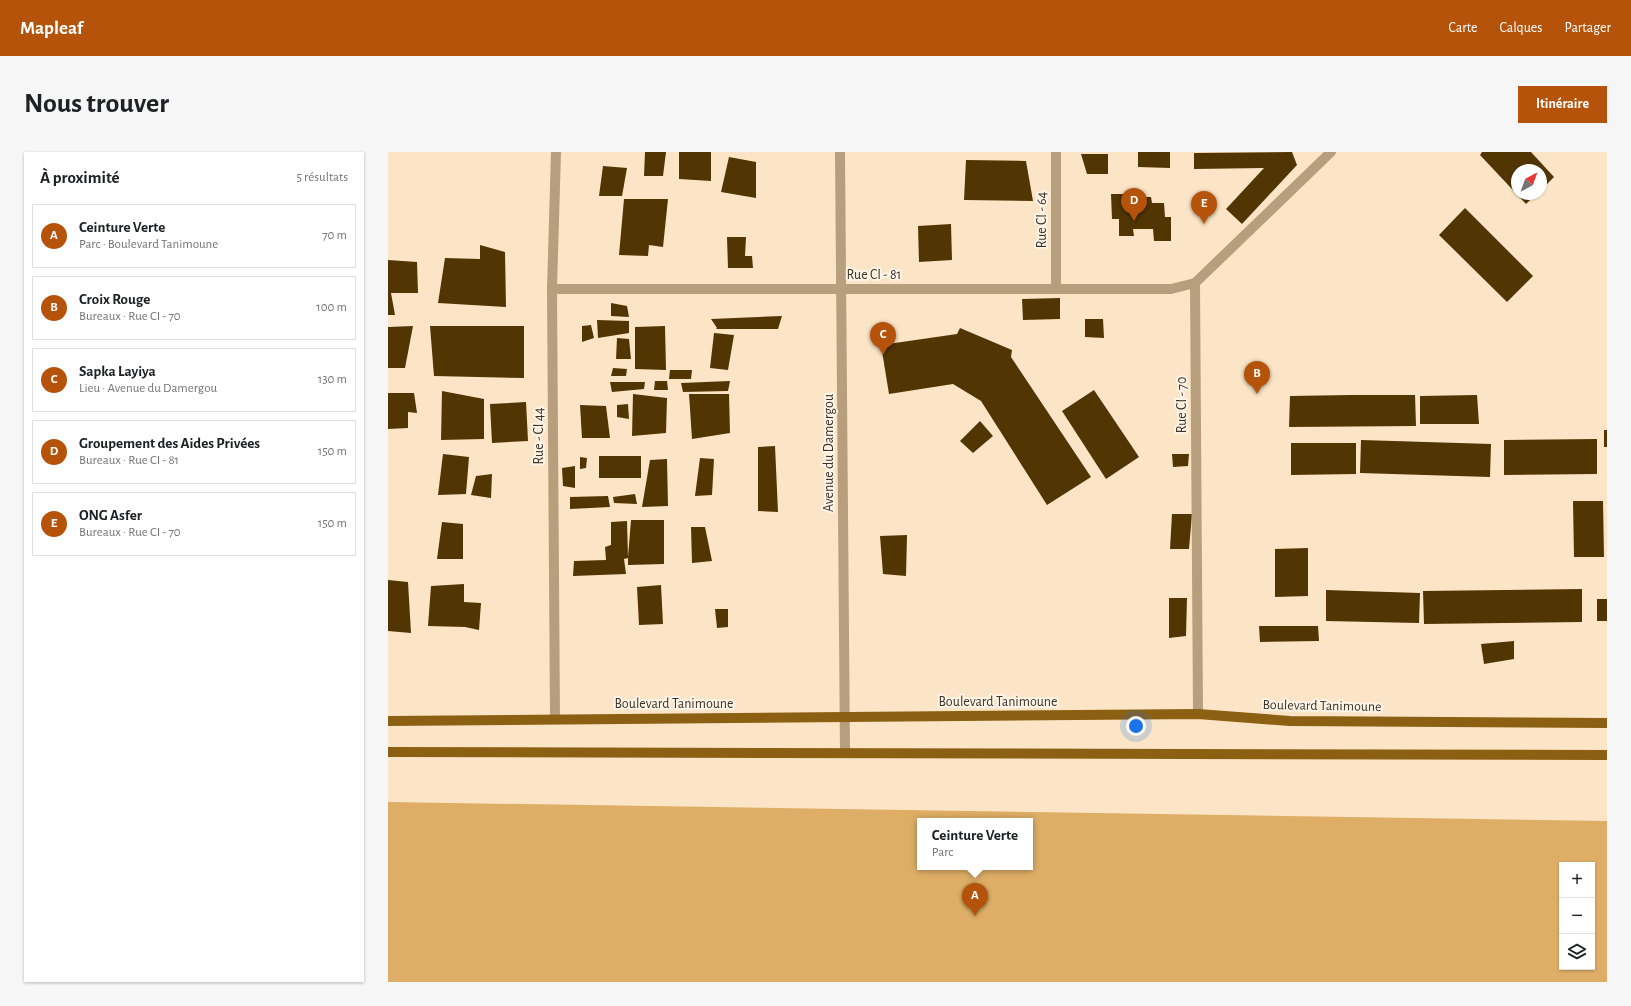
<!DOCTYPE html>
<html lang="fr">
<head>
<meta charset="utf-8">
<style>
  :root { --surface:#fff; --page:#f6f6f6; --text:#202124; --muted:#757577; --line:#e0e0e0; --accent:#b45309 }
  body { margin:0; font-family:"Alegreya Sans",sans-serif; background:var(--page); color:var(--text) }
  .controls { position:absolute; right:12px; bottom:12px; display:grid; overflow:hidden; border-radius:0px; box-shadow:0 1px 3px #0004 }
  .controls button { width:36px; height:36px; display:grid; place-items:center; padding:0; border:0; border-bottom:1px solid var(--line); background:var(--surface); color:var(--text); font:20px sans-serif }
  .compass { position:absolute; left:1123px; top:12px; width:36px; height:36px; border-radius:50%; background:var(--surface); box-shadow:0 1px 3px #0004; rotate:41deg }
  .you { position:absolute; left:748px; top:574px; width:14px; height:14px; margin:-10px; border:3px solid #fff; border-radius:50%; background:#1a73e8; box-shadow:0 0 0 6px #1a73e833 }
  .badge { display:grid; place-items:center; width:26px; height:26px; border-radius:50%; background:var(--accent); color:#fff; font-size:13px; font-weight:700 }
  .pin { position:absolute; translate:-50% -33px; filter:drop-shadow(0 1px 2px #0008) }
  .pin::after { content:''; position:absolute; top:21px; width:14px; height:12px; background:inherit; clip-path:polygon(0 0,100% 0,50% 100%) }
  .popup { position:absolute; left:529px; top:666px; width:116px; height:52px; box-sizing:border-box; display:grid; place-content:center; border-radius:0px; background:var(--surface); filter:drop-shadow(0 1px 3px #0005); font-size:13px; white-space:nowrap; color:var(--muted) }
  .popup b { font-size:15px; color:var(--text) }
  .popup::after { content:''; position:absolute; left:50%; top:100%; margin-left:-8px; border:8px solid transparent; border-top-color:var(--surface) }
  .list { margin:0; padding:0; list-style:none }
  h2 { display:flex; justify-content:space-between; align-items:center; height:52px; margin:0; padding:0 16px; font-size:17px }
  h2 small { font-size:13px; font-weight:400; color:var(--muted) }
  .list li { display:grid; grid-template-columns:26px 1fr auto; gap:12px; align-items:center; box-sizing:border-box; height:64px; margin:0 8px 8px; padding:0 8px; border:1px solid var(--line); border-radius:0px }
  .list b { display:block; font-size:15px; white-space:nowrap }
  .list p { margin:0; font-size:13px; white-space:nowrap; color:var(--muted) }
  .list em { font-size:13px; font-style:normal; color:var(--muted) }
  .icon { flex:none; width:22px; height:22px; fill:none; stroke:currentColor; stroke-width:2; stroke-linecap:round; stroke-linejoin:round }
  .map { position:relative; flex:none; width:1219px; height:830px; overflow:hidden; border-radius:0px }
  header { display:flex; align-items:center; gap:24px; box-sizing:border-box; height:56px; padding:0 20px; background:var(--accent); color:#fff }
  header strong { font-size:19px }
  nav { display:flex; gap:22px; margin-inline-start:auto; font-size:14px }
  .intro { display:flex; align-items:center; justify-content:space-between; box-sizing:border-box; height:96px; padding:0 24px }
  h1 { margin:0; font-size:28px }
  .button { padding:10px 18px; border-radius:0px; background:var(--accent); color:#fff; font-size:14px; font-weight:700 }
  main { display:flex; gap:24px; padding:0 24px }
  aside { flex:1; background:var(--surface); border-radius:0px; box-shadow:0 1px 3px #0004 }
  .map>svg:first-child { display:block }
  .green { fill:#deae66; fill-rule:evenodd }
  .building { fill:#513503 }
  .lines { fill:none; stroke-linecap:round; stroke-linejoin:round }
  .street { stroke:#b79f7d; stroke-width:10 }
  .primary { stroke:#8b6013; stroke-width:10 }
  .labels { text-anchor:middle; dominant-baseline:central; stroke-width:4; stroke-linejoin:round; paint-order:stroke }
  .street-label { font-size:14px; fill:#3d3428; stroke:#fef5e8 }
</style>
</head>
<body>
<header>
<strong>Mapleaf</strong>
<nav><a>Carte</a><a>Calques</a><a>Partager</a></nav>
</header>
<div class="intro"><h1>Nous trouver</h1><a class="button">Itinéraire</a></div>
<main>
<aside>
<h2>À proximité<small>5 résultats</small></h2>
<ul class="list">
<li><span class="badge">A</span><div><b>Ceinture Verte</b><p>Parc · Boulevard Tanimoune</p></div><em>70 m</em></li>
<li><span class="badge">B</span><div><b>Croix Rouge</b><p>Bureaux · Rue CI - 70</p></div><em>100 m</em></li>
<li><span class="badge">C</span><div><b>Sapka Layiya</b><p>Lieu · Avenue du Damergou</p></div><em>130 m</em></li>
<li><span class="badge">D</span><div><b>Groupement des Aides Privées</b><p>Bureaux · Rue CI - 81</p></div><em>150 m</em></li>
<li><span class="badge">E</span><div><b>ONG Asfer</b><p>Bureaux · Rue CI - 70</p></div><em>150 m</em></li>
</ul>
</aside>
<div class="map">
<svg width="1219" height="830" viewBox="0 0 1219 830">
  <rect width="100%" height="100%" fill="#fce5c6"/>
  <path class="green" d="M 0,650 L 1219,669 L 1219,830 L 0,830 ZM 532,669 L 642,669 L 642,715 L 532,715 ZM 1174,713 L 1204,713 L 1204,815 L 1174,815 Z"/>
  <g class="building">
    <polygon points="257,0 278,0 275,24 256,24"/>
    <polygon points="291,0 323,0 323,29 291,27"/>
    <polygon points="750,0 782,0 782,16 750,15"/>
    <polygon points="904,0 909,13 854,72 838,57 876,16 806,17 806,1"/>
    <polygon points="1094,0 1143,0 1166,25 1153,38 1153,18 1129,18 1129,42 1148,42 1138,52 1092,3"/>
    <polygon points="693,2 720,2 720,22 699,22"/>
    <polygon points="341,5 368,10 368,46 333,40"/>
    <polygon points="578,8 638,9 645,49 576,48"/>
    <polygon points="215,14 239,16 234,44 211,44"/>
    <polygon points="723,42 745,42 745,45 763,45 764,51 776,51 777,65 783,65 783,89 766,89 765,77 745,77 746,84 731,84 731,67 724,67"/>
    <polygon points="236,47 280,47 275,95 261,93 260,104 231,103"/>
    <polygon points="1077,56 1145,124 1119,150 1051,83"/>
    <polygon points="563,72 564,108 531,110 530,74"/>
    <polygon points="339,85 358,85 357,104 364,104 365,116 340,116"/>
    <polygon points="92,93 117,100 118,155 50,151 57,106 92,107"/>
    <polygon points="0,108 29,110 30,141 3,141 7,163 0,163"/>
    <polygon points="672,146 672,167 635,168 634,147"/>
    <polygon points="223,151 239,154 241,165 223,164"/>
    <polygon points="394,164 390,177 328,177 329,176 323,167"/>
    <polygon points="697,167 715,167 716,186 697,185"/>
    <polygon points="209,168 241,169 241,181 210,186"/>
    <polygon points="203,173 206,186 194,190 194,174"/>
    <polygon points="25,174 17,216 0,216 0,175"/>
    <polygon points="42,174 136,174 136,226 46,224"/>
    <polygon points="277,174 278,218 247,217 247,175"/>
    <polygon points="572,176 624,198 623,205 703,325 659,353 593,249 565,232 501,242 493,193 569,182"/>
    <polygon points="326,181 346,183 340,218 322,216"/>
    <polygon points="229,186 241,187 243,207 228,207"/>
    <polygon points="225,216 239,217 238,224 223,224"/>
    <polygon points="282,218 304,218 303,227 281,227"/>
    <polygon points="267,229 279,229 280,238 266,238"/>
    <polygon points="342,229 340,239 295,240 293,231"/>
    <polygon points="222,230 257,230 256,237 224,240"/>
    <polygon points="706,238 751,305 718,327 674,259"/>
    <polygon points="54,239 96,247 96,287 53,288"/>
    <polygon points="0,241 26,241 29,261 20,260 20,276 0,277"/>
    <polygon points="245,242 279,246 278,281 244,284"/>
    <polygon points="301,242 341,242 342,281 304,287"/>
    <polygon points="963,243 1027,243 1028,274 901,275 902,244"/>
    <polygon points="1089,243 1091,272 1032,272 1032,244"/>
    <polygon points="138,250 140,289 104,291 102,252"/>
    <polygon points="240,252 241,267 229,265 229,253"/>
    <polygon points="192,253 218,254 222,286 194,286"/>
    <polygon points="592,269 605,284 585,301 572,289"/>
    <rect x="1216" y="278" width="3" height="17"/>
    <polygon points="1209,287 1209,322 1116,323 1116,288"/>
    <polygon points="973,288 1103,292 1102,325 972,321"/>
    <polygon points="903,291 968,291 968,322 903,323"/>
    <polygon points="387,294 390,360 370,359 370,295"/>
    <polygon points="55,302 81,305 78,342 50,343"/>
    <polygon points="784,302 801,302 800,314 785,315"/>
    <rect x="211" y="304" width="42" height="22"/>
    <polygon points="192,305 199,306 198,316 192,317"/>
    <polygon points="312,306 326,307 324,343 307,344"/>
    <polygon points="279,307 280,354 254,355 262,308"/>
    <polygon points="187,314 187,336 175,334 174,316"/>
    <polygon points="104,322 103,346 83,343 88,324"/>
    <polygon points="247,342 249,352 226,351 225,345"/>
    <polygon points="220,344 222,355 182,357 182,345"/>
    <polygon points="1185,349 1215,349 1216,405 1186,405"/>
    <polygon points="784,362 804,362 801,397 782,397"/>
    <polygon points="243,368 276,368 276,412 240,413 240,406 236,407 238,422 185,424 186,409 218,408 217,395 223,393 223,370 239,369 240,405"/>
    <polygon points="54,370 75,372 75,407 49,407"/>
    <polygon points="303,375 317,375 324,409 304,411"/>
    <polygon points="519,383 518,424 495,422 492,384"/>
    <polygon points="920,396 920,444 887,445 887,397"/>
    <polygon points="0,428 20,430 23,481 0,479"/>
    <polygon points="76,432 76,450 93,451 91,478 77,475 40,474 43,434"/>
    <polygon points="273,433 275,472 251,473 249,435"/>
    <polygon points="1194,437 1194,470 1036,472 1035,439"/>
    <polygon points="938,438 1032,441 1031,471 938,469"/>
    <polygon points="781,446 799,446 798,484 781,486"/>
    <rect x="1209" y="447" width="10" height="22"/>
    <polygon points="327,457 340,457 340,475 329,476"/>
    <polygon points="871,474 930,474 931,489 872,490"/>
    <polygon points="1126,489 1126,507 1096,512 1093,492"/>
  </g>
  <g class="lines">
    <g class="street">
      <polyline points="452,0 457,601"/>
      <polyline points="668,0 668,136"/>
      <polyline points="164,137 783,137 807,131"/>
      <polyline points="810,562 807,131 943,0"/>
      <polyline points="167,567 164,137 168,0"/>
    </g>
    <g class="primary">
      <polyline points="0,569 810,562 902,569 1219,571"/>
      <polyline points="0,600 1219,603"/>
    </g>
  </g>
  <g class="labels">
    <g class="street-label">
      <text transform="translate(654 68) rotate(-90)">Rue CI - 64</text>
      <text x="486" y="123">Rue CI - 81</text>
      <text transform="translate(794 253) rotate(-90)">Rue CI - 70</text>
      <text transform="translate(151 284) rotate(-90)">Rue - CI 44</text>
      <text transform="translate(441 301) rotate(-90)">Avenue du Damergou</text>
      <text x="610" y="550">Boulevard Tanimoune</text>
      <text x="286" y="552">Boulevard Tanimoune</text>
      <text transform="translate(934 554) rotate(1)">Boulevard Tanimoune</text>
    </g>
  </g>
</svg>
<div class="controls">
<button>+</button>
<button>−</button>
<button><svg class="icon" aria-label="layers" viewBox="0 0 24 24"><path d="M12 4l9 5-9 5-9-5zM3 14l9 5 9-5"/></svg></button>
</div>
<svg class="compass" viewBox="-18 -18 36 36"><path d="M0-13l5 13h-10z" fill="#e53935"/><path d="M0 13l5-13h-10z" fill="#757577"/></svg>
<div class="you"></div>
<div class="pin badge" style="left:587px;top:764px">A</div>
<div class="popup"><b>Ceinture Verte</b>Parc</div>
<div class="pin badge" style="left:869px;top:242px">B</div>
<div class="pin badge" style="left:495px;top:203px">C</div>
<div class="pin badge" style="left:746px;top:69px">D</div>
<div class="pin badge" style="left:816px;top:72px">E</div>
</div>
</main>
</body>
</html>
